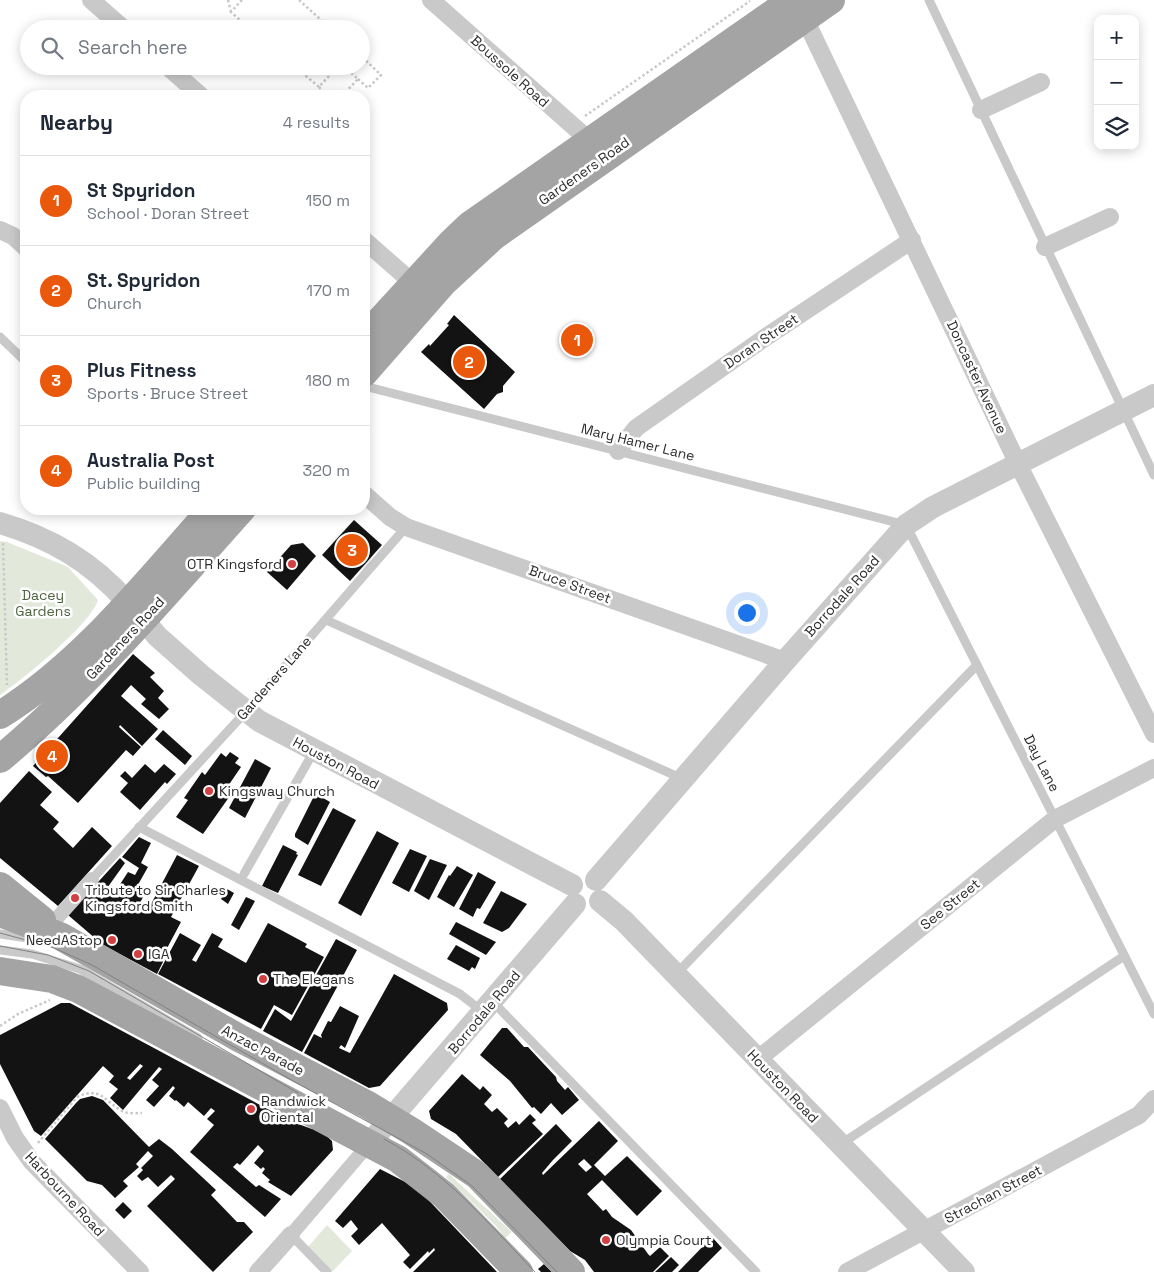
<!DOCTYPE html>
<html lang="en">
<head>
<meta charset="utf-8">
<style>
  :root { --surface:#fff; --page:#f6f6f7; --text:#1f2937; --muted:#747a83; --line:#e0e1e3; --accent:#ea580c }
  body { margin:0; font-family:"Space Grotesk",sans-serif; background:var(--page); color:var(--text) }
  .controls { position:absolute; right:15px; top:15px; display:grid; overflow:hidden; border-radius:10px; box-shadow:0 2px 12px #0003 }
  .controls button { width:45px; height:45px; display:grid; place-items:center; padding:0; border:0; border-bottom:1px solid var(--line); background:var(--surface); color:var(--text); font:25px sans-serif }
  .you { position:absolute; left:746px; top:612px; width:18px; height:18px; margin:-12px; border:4px solid #fff; border-radius:50%; background:#1a73e8; box-shadow:0 0 0 8px #1a73e833 }
  .badge { display:grid; place-items:center; width:32px; height:32px; border-radius:50%; background:var(--accent); color:#fff; font-size:16px; font-weight:700 }
  .pin { position:absolute; translate:-50% -50%; border:2px solid #fff; box-shadow:0 1px 5px #0006 }
  .list { margin:0; padding:0; list-style:none }
  h2 { display:flex; justify-content:space-between; align-items:center; height:65px; margin:0; padding:0 20px; font-size:21px }
  h2 small { font-size:16px; font-weight:400; color:var(--muted) }
  .list li { display:grid; grid-template-columns:32px 1fr auto; gap:15px; align-items:center; box-sizing:border-box; height:90px; padding:0 20px; border-top:1px solid var(--line) }
  .list b { display:block; font-size:19px; white-space:nowrap }
  .list p { margin:0; font-size:16px; white-space:nowrap; color:var(--muted) }
  .list em { font-size:16px; font-style:normal; color:var(--muted) }
  .icon { flex:none; width:28px; height:28px; fill:none; stroke:currentColor; stroke-width:2; stroke-linecap:round; stroke-linejoin:round }
  .map { position:relative; flex:none; width:1154px; height:1272px; overflow:hidden }
  .search { position:absolute; background:var(--surface); box-shadow:0 2px 12px #0003; left:20px; top:20px; width:350px; height:55px; display:flex; align-items:center; gap:12px; box-sizing:border-box; padding:0 18px; border-radius:28px; color:var(--muted); font-size:19px }
  .panel { position:absolute; background:var(--surface); box-shadow:0 2px 12px #0003; left:20px; top:90px; width:350px; height:425px; border-radius:20px }
  .map>svg:first-child { display:block }
  .green { fill:#e2e9db }
  .building { fill:#131313; fill-rule:evenodd }
  .lines { fill:none; stroke-linecap:round; stroke-linejoin:round }
  .path { stroke:#c9c9c9; stroke-width:2.5; stroke-dasharray:2.5 2.5; stroke-linecap:butt }
  .service { stroke:#c9c9c9; stroke-width:9 }
  .pedestrian { stroke:#c9c9c9; stroke-width:14 }
  .minor { stroke:#c9c9c9; stroke-width:18 }
  .tertiary { stroke:#c9c9c9; stroke-width:22 }
  .primary { stroke:#a4a4a4; stroke-width:28 }
  .tram { stroke:#818181; stroke-width:1 }
  .poi-dot { fill:#d33f42; stroke:#fff; stroke-width:2 }
  .labels { text-anchor:middle; dominant-baseline:central; stroke-width:5; stroke-linejoin:round; paint-order:stroke }
  .street-label { font-size:14px; fill:#2c2c2c; stroke:#fff }
  .poi-label { font-size:14px; fill:#2c2c2c; stroke:#fff; text-anchor:start }
  .park-label { font-size:14px; fill:#4e633f; stroke:#fff }
</style>
</head>
<body>
<div class="map">
<svg width="1154" height="1272" viewBox="0 0 1154 1272">
  <rect width="100%" height="100%" fill="#fff"/>
  <g class="green">
    <path d="M 0,541 L 7,542 L 68,567 L 98,600 C 90,625 23,679 0,695 Z"/>
    <polygon points="449,1174 512,1232 505,1238 496,1226 446,1177"/>
    <polygon points="327,1225 352,1251 332,1272 308,1247"/>
  </g>
  <g class="building">
    <polygon points="454,315 515,372 503,386 503,392 497,394 484,409 421,352 429,344 430,346 449,325 447,324"/>
    <polygon points="354,520 382,545 350,581 322,555"/>
    <polygon points="303,543 316,556 287,590 267,572 291,545"/>
    <polygon points="133,654 155,673 150,677 164,691 158,698 169,709 159,719 141,704 146,699 131,685 121,696 158,729 142,746 120,725 119,727 141,747 133,756 126,750 78,803 48,776 46,777 33,766"/>
    <polygon points="163,730 192,756 185,765 155,739"/>
    <polygon points="230,752 239,758 235,763 241,767 226,789 232,793 203,834 176,817 188,800 184,798 202,772 205,775 221,753 226,757"/>
    <polygon points="255,759 271,768 245,818 229,808"/>
    <polygon points="145,764 155,773 164,764 176,774 167,784 165,782 140,810 120,792 128,783 120,776 125,771 132,778"/>
    <polygon points="29,771 52,792 40,805 59,822 53,829 73,848 92,827 112,846 58,906 0,858 0,803"/>
    <polygon points="318,795 330,802 308,845 295,837 295,834 314,796"/>
    <polygon points="333,808 356,820 321,886 298,875"/>
    <polygon points="377,831 399,843 361,916 338,903"/>
    <polygon points="139,837 151,843 141,863 148,867 135,890 144,895 140,903 149,908 177,855 199,866 171,917 181,922 165,952 167,954 157,974 103,945 68,915 120,858 125,863 100,898 102,899 111,888 115,892 128,872 135,875 139,868 122,857"/>
    <polygon points="283,845 297,852 296,854 298,855 278,893 262,886"/>
    <polygon points="410,849 427,856 409,892 392,883"/>
    <polygon points="430,859 447,865 429,900 414,891"/>
    <polygon points="457,866 473,875 454,907 437,897 449,875 450,876"/>
    <polygon points="478,872 496,882 480,909 477,908 473,917 459,909"/>
    <polygon points="227,889 234,893 228,904 221,899"/>
    <polygon points="501,891 527,904 509,928 502,932 483,923"/>
    <polygon points="246,897 255,901 239,930 231,925"/>
    <polygon points="456,922 496,942 486,955 449,934"/>
    <polygon points="268,923 307,944 305,947 324,957 292,1015 274,1005 261,1029 158,974 180,933 201,945 192,960 196,962 212,933 223,939 218,947 246,963"/>
    <polygon points="336,939 357,950 302,1052 263,1031 275,1009 291,1021"/>
    <polygon points="456,945 480,958 475,969 472,967 469,971 447,959"/>
    <polygon points="394,974 447,1003 448,1010 380,1086 369,1088 304,1053 314,1034 322,1038 321,1035 328,1021 331,1022 340,1006 359,1016 345,1048 341,1045 339,1048 350,1053"/>
    <path d="M 61,1003 L 70,1003 L 290,1121 L 312,1129 L 316,1126 L 332,1141 L 333,1150 L 291,1196 L 268,1182 L 270,1180 L 262,1173 L 265,1169 L 263,1167 L 261,1169 L 254,1163 L 264,1151 L 258,1145 L 240,1165 L 237,1163 L 233,1167 L 256,1187 L 259,1185 L 281,1199 L 265,1217 L 190,1152 L 214,1125 L 207,1119 L 215,1111 L 211,1108 L 204,1116 L 188,1102 L 184,1107 L 176,1100 L 175,1101 L 169,1096 L 175,1088 L 173,1086 L 154,1107 L 146,1100 L 159,1086 L 152,1080 L 162,1069 L 159,1067 L 123,1110 L 110,1098 L 118,1089 L 109,1082 L 114,1076 L 103,1066 L 41,1136 L 34,1131 L 0,1064 L 0,1035 ZM 140,1064 L 143,1066 L 130,1080 L 127,1078 Z"/>
    <polygon points="502,1028 507,1028 524,1047 528,1047 556,1077 557,1081 565,1090 568,1087 579,1100 562,1115 551,1103 541,1114 534,1107 532,1108 510,1081 480,1055"/>
    <polygon points="462,1074 480,1090 483,1086 492,1095 484,1104 492,1112 497,1108 508,1119 504,1123 508,1128 516,1121 519,1125 530,1114 536,1120 532,1123 543,1134 498,1177 456,1134 431,1119 429,1111"/>
    <polygon points="92,1096 103,1100 149,1147 159,1139 172,1149 216,1190 211,1195 237,1222 244,1222 253,1232 213,1272 147,1206 175,1179 171,1175 158,1187 148,1177 142,1181 137,1176 143,1170 141,1168 153,1156 148,1151 136,1164 139,1167 123,1181 128,1186 115,1198 102,1185 87,1181 45,1139 76,1103 80,1099"/>
    <path d="M 599,1121 L 618,1141 L 594,1165 L 605,1176 L 627,1156 L 662,1191 L 637,1216 L 602,1180 L 587,1194 L 603,1211 L 606,1209 L 612,1217 L 631,1230 L 648,1254 L 650,1256 L 660,1247 L 669,1256 L 653,1272 L 594,1272 L 585,1260 L 570,1251 L 500,1179 L 556,1124 L 572,1141 L 553,1160 L 542,1173 L 543,1175 ZM 584,1159 L 592,1167 L 586,1172 L 578,1164 Z"/>
    <polygon points="380,1169 417,1188 497,1272 413,1272 435,1250 434,1248 429,1253 428,1251 410,1269 403,1262 410,1255 382,1223 359,1245 351,1236 358,1229 351,1220 343,1228 335,1221"/>
    <polygon points="123,1202 132,1211 124,1219 115,1210"/>
    <polygon points="712,1237 722,1248 698,1272 678,1272"/>
    <polygon points="671,1257 679,1265 672,1272 655,1272"/>
    <polygon points="544,1264 552,1272 541,1272 538,1269"/>
  </g>
  <g class="lines">
    <g class="path">
      <polyline points="228,0 231,12"/>
      <polyline points="242,0 231,12 250,29"/>
      <polyline points="299,0 331,29"/>
      <polyline points="294,66 319,87 338,66"/>
      <polyline points="358,79 368,88 381,75 361,56"/>
      <polyline points="319,87 328,96"/>
      <polyline points="342,96 358,79 343,66"/>
      <polyline points="585,116 750,1"/>
      <polyline points="3,543 7,685"/>
      <polyline points="0,1026 18,1014 50,1000"/>
      <path d="M 38,1143 L 77,1097 C 101,1086 104,1101 122,1111 C 127,1114 136,1113 142,1113"/>
    </g>
    <g class="service">
      <polyline points="929,0 1154,475"/>
      <polyline points="0,337 26,362"/>
      <polyline points="364,386 906,525 1154,1014"/>
      <polyline points="188,509 199,519"/>
      <polyline points="326,620 683,779"/>
      <polyline points="139,827 460,994 483,1012"/>
      <polyline points="244,874 314,751"/>
      <polyline points="92,879 240,718 406,527"/>
      <polyline points="0,934 34,939"/>
      <polyline points="0,950 32,954 80,969 198,1038"/>
      <polyline points="676,974 977,665"/>
      <polyline points="492,1001 756,1272"/>
      <polyline points="841,1144 1124,956"/>
      <polyline points="291,1235 327,1272"/>
    </g>
    <g class="pedestrian">
      <polyline points="50,926 92,879"/>
      <polyline points="291,1235 369,1144"/>
    </g>
    <g class="minor">
      <polyline points="91,0 124,29"/>
      <polyline points="431,0 590,141"/>
      <polyline points="804,17 1018,464 1154,734"/>
      <polyline points="167,66 201,96"/>
      <polyline points="981,110 1041,82"/>
      <polyline points="0,230 13,236 26,248"/>
      <polyline points="364,240 413,283"/>
      <polyline points="1045,247 1110,217"/>
      <polyline points="618,451 636,428 763,339 912,240"/>
      <polyline points="364,494 390,517 406,527 785,661"/>
      <polyline points="758,1059 1055,819 1154,768"/>
      <polyline points="0,1108 15,1138 32,1162 140,1272"/>
      <polyline points="258,1272 291,1235"/>
      <polyline points="847,1272 1139,1115 1154,1099"/>
    </g>
    <g class="tertiary">
      <path d="M 0,523 C 51,538 92,562 127,602"/>
      <polyline points="143,619 157,636 201,675 259,721 572,885"/>
      <polyline points="596,880 785,661 906,525 933,507 1154,395"/>
      <polyline points="600,901 624,921 964,1272"/>
      <polyline points="369,1144 575,904"/>
    </g>
    <g class="primary">
      <polyline points="364,338 451,243 470,225 792,0"/>
      <polyline points="364,373 443,283 494,236 831,0"/>
      <path d="M 0,715 C 83,664 147,581 212,509"/>
      <path d="M 0,759 C 89,685 165,595 242,509"/>
      <polyline points="0,886 42,920"/>
      <polyline points="0,913 60,936 239,1038 368,1105 411,1131 477,1175 571,1272"/>
      <polyline points="0,971 52,979 78,989 398,1159 444,1195 519,1272"/>
    </g>
    <g class="tram">
      <polyline points="0,933 52,947 92,965 293,1081 427,1154 472,1186 557,1272"/>
      <polyline points="0,946 48,955 89,971 298,1093"/>
      <path d="M 384,1139 C 445,1171 488,1223 535,1272"/>
    </g>
  </g>
  <g class="poi-dot">
    <circle cx="292" cy="564" r="5"/>
    <circle cx="209" cy="791" r="5"/>
    <circle cx="75" cy="898" r="5"/>
    <circle cx="112" cy="940" r="5"/>
    <circle cx="138" cy="954" r="5"/>
    <circle cx="263" cy="979" r="5"/>
    <circle cx="251" cy="1109" r="5"/>
    <circle cx="606" cy="1240" r="5"/>
  </g>
  <g class="labels">
    <g class="street-label">
      <text transform="translate(510 71) rotate(42)">Boussole Road</text>
      <text transform="translate(584 171) rotate(-35)">Gardeners Road</text>
      <text transform="translate(761 341) rotate(-34)">Doran Street</text>
      <text transform="translate(977 377) rotate(65)">Doncaster Avenue</text>
      <text transform="translate(638 442) rotate(14)">Mary Hamer Lane</text>
      <text transform="translate(570 584) rotate(20)">Bruce Street</text>
      <text transform="translate(842 596) rotate(-48)">Borrodale Road</text>
      <text transform="translate(125 638) rotate(-47)">Gardeners Road</text>
      <text transform="translate(274 678) rotate(-49)">Gardeners Lane</text>
      <text transform="translate(336 763) rotate(28)">Houston Road</text>
      <text transform="translate(1042 763) rotate(63)">Day Lane</text>
      <text transform="translate(950 904) rotate(-39)">See Street</text>
      <text transform="translate(484 1012) rotate(-50)">Borrodale Road</text>
      <text transform="translate(263 1050) rotate(28)">Anzac Parade</text>
      <text transform="translate(783 1086) rotate(46)">Houston Road</text>
      <text transform="translate(65 1194) rotate(47)">Harbourne Road</text>
      <text transform="translate(993 1194) rotate(-28)">Strachan Street</text>
    </g>
    <g class="poi-label">
      <text x="282" y="564" text-anchor="end">OTR Kingsford</text>
      <text x="219" y="791">Kingsway Church</text>
      <text x="85" y="890">Tribute to Sir Charles<tspan x="85" dy="16">Kingsford Smith</tspan></text>
      <text x="102" y="940" text-anchor="end">NeedAStop</text>
      <text x="148" y="954">IGA</text>
      <text x="273" y="979">The Elegans</text>
      <text x="261" y="1101">Randwick<tspan x="261" dy="16">Oriental</tspan></text>
      <text x="616" y="1240">Olympia Court</text>
    </g>
    <g class="park-label">
      <text x="43" y="595">Dacey<tspan x="43" dy="16">Gardens</tspan></text>
    </g>
  </g>
</svg>
<div class="controls">
<button>+</button>
<button>−</button>
<button><svg class="icon" aria-label="layers" viewBox="0 0 24 24"><path d="M12 4l9 5-9 5-9-5zM3 14l9 5 9-5"/></svg></button>
</div>
<div class="you"></div>
<div class="pin badge" style="left:577px;top:340px">1</div>
<div class="pin badge" style="left:469px;top:362px">2</div>
<div class="pin badge" style="left:352px;top:550px">3</div>
<div class="pin badge" style="left:52px;top:756px">4</div>
<div class="search"><svg class="icon" aria-label="search" viewBox="0 0 24 24"><circle cx="10" cy="10" r="6"/><path d="M15 15l6 6"/></svg>Search here</div>
<section class="panel">
<h2>Nearby<small>4 results</small></h2>
<ul class="list">
<li><span class="badge">1</span><div><b>St Spyridon</b><p>School · Doran Street</p></div><em>150 m</em></li>
<li><span class="badge">2</span><div><b>St. Spyridon</b><p>Church</p></div><em>170 m</em></li>
<li><span class="badge">3</span><div><b>Plus Fitness</b><p>Sports · Bruce Street</p></div><em>180 m</em></li>
<li><span class="badge">4</span><div><b>Australia Post</b><p>Public building</p></div><em>320 m</em></li>
</ul>
</section>
</div>
</body>
</html>
